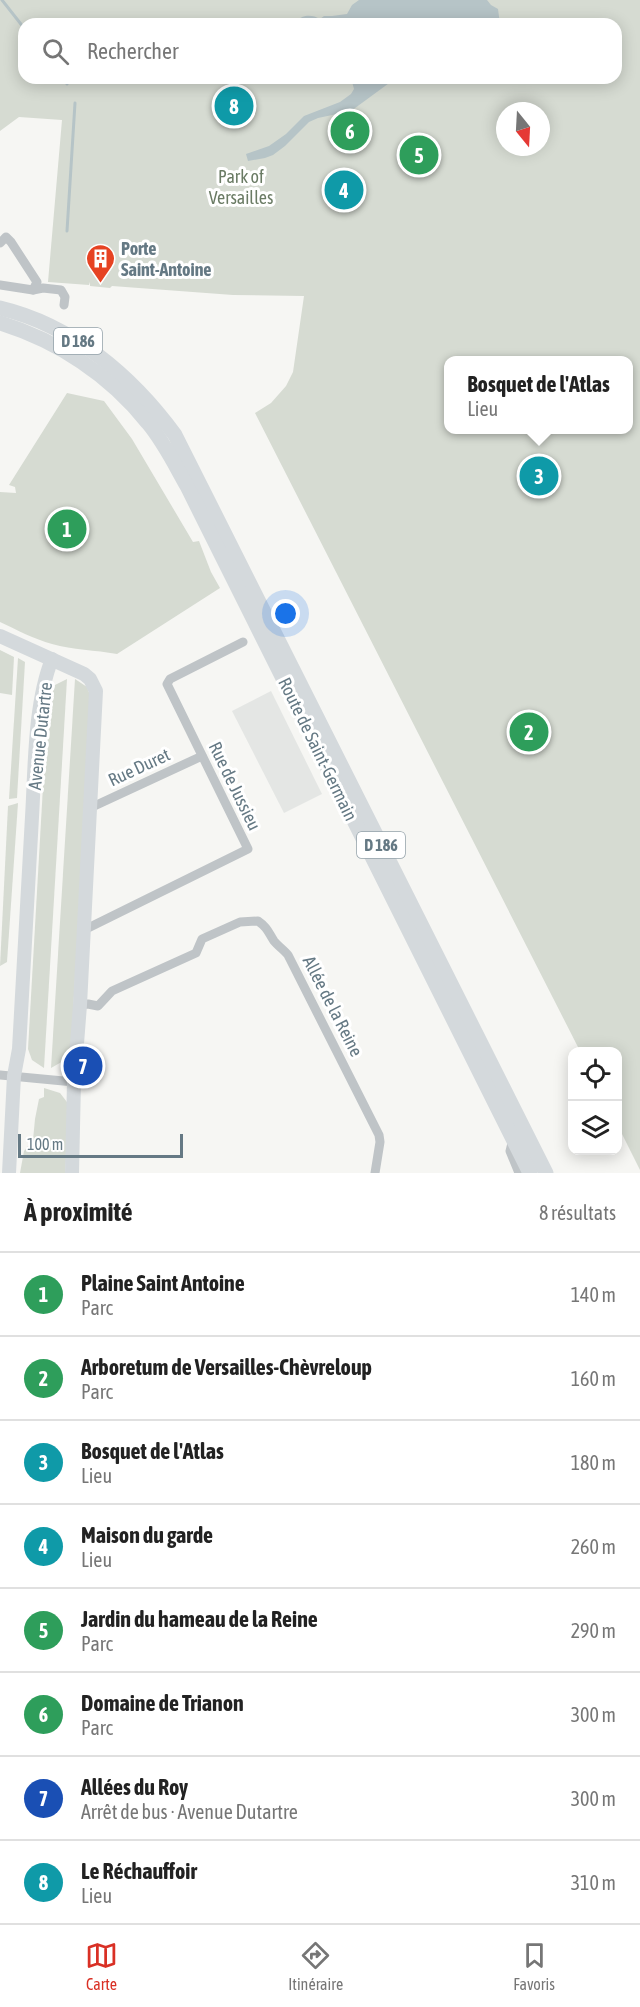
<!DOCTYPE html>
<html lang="fr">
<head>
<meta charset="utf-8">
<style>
  :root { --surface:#fff; --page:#f2f2f2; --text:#222; --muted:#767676; --line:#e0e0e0; --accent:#d93025 }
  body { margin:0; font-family:"Asap Condensed",sans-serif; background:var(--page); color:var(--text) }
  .controls { position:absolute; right:18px; bottom:18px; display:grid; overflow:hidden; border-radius:12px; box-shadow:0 3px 15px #0003 }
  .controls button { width:54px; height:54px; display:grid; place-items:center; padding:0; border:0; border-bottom:2px solid var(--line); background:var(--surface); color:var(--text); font:30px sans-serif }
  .compass { position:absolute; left:496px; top:102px; width:54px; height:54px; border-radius:50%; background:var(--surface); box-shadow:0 3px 15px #0003; rotate:162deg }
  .scale { position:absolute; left:18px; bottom:15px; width:165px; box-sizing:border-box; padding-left:6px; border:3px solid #657984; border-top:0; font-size:16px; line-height:21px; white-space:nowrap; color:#657984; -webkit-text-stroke:4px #fff; paint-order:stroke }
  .you { position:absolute; left:286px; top:614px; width:21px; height:21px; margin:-15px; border:4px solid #fff; border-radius:50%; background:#1a73e8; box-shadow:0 0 0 9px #1a73e833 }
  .badge { display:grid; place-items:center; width:39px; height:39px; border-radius:50%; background:var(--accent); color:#fff; font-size:20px; font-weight:700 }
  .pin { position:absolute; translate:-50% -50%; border:3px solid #fff; box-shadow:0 2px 6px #0006 }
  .popup { position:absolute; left:444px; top:356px; width:189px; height:78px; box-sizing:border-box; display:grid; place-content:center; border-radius:12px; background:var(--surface); filter:drop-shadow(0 2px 4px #0005); font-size:20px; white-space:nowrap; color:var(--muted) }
  .popup b { font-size:22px; color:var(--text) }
  .popup::after { content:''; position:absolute; left:50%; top:100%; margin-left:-12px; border:12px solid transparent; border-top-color:var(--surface) }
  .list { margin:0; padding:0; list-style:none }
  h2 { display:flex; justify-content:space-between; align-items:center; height:78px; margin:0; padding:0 24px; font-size:26px }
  h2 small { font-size:20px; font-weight:400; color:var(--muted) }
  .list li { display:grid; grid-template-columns:39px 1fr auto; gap:18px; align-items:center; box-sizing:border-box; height:84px; padding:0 24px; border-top:2px solid var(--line) }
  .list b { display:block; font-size:22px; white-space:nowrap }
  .list p { margin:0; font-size:20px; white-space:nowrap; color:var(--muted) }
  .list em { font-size:20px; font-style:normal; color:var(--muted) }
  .icon { flex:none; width:33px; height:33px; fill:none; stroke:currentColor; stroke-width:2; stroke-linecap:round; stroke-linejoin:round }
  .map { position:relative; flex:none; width:640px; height:1173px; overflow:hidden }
  .search { position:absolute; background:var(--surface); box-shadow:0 3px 15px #0003; left:18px; right:18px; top:18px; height:66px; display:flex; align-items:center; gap:15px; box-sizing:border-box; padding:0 21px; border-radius:18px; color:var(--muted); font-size:22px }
  .sheet { height:750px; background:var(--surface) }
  nav { display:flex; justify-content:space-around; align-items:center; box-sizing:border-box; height:84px; border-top:2px solid var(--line); background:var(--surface); font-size:16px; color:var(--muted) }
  nav a { display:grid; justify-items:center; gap:3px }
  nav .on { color:var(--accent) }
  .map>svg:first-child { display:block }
  .built { fill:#e4e6e4 }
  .green { fill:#d6dbd2; fill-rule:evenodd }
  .water { fill:#b6c4c7 }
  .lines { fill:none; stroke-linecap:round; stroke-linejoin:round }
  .stream { stroke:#b6c4c7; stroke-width:3 }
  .street { stroke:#bfc4c7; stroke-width:9 }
  .secondary { stroke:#d4d9dc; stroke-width:14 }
  .primary { stroke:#d4d9dc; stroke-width:15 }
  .labels { text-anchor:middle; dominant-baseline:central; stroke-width:6; stroke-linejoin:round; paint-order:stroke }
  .shield { fill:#fff; stroke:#93a1a9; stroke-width:1.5 }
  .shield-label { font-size:16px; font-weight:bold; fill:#657984 }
  .park-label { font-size:18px; fill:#6a7b64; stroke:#fff }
  .poi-label { font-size:18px; font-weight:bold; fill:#657984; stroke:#fff; text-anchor:start }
  .street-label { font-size:18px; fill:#657984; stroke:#fff }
</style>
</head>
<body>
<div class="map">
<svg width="640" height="1173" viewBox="0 0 640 1173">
  <rect width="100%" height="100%" fill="#f6f6f3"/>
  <polygon class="built" points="271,691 322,794 284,813 232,711"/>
  <g class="green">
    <path d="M 0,0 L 640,0 L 640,1170 L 618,1126 L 618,1052 L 580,1051 L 255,413 L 271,403 L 286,386 L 293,372 L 304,296 L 233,295 L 112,286 L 110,288 L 90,286 L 90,282 L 89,285 L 48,282 L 62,120 L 19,117 L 0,131 ZM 24,24 L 616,24 L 616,78 L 24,78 ZM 505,111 L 541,111 L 541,147 L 505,147 ZM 449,360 L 629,360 L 629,430 L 449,430 Z"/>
    <path d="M 67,393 L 104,401 L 132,439 L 193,542 L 199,541 L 211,572 L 220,588 L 117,654 C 95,650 73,650 52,644 C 34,639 17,630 0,622 L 0,492 L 16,493 L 15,487 L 9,485 Z"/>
    <polygon points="0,650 14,657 12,695 0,693"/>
    <polygon points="18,658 25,662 17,798 9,799"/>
    <polygon points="67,679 44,1068 32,1060 28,1049 48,699 53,686"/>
    <polygon points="75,679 87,687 91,698 71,1049 65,1060 51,1068"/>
    <polygon points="18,803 7,962 0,966 8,806"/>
    <polygon points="44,1088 60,1093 70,1106 65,1173 20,1173 24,1151 33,1140 35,1119 39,1099 44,1097"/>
  </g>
  <g class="water">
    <path d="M 359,0 L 487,0 L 491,5 L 498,9 L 500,24 L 295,24 C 300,14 312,14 320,19 L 324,16 L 332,16 L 347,14 L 352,5 Z"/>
    <polygon points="351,78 396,78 351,111 318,118 309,122 285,146 273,155 265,158 248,161 246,154 269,146 286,134 304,116 340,102 351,94 354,89"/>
  </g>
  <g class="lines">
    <g class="stream">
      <polyline points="2,0 24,28"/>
      <polyline points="63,78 67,84"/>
      <polyline points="67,231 75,103"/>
    </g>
    <g class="street">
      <polyline points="0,243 6,237 11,242 37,282 33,290"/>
      <polyline points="0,285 33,290 43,288 61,290 65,297 64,305"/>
      <polyline points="90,808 202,756"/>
      <polyline points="84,930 248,849 167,684 170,679 243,642"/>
      <path d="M 80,1005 L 88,1004 L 98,1006 L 112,991 L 196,953 L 202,939 L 240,922 L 258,921 C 268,928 268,932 274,941 C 278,946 284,950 288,955 L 379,1135 L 380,1142 L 375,1173"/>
      <polyline points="0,1075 74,1082"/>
      <polyline points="513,1139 510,1151 519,1173"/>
    </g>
    <g class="secondary">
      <polyline points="0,636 84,674 90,679 96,691 80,1005 74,1082 72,1173"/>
      <path d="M 9,1173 L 14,1076 L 19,1049 C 23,972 28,894 32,817 C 35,768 34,704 52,659"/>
    </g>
    <g class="primary">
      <path d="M 0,308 C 72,325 132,376 175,435 L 546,1173"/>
      <path d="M 0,323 C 58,341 110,375 148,423 C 164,442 175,465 187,486 L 530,1173"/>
    </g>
  </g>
  <defs>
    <symbol id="building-pin" viewBox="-11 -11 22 30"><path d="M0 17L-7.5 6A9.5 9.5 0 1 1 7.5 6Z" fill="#e64323" stroke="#fff"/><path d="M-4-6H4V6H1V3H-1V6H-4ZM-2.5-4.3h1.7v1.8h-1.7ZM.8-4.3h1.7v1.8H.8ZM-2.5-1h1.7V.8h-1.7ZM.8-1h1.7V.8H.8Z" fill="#fff"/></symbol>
  </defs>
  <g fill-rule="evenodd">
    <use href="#building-pin" x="84" y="242" width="33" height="45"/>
  </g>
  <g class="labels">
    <g class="shield">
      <rect x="54" y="328" width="48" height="26" rx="4.5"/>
      <rect x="357" y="832" width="48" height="26" rx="4.5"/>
    </g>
    <g class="shield-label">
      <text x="78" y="341">D 186</text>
      <text x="381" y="845">D 186</text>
    </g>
    <g class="park-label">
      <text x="241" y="176">Park of<tspan x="241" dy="21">Versailles</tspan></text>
    </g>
    <g class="poi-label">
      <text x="121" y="248">Porte<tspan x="121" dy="21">Saint-Antoine</tspan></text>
    </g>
    <g class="street-label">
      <text transform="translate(40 736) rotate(-84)">Avenue Dutartre</text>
      <text transform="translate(318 749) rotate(64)">Route de Saint-Germain</text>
      <text transform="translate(139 767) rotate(-25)">Rue Duret</text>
      <text transform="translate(235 786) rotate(64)">Rue de Jussieu</text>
      <text transform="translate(333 1006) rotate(63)">Allée de la Reine</text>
    </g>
  </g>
</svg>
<div class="controls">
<button><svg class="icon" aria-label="locate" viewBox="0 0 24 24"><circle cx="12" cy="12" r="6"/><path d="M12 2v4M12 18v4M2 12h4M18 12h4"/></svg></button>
<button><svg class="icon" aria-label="layers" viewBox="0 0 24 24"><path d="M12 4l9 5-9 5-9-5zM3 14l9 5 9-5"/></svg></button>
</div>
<svg class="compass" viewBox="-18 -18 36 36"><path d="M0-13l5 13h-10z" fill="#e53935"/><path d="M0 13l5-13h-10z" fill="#767676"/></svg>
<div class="scale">100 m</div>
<div class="you"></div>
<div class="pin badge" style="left:67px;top:529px;background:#2e9e5b">1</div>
<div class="pin badge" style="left:529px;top:732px;background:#2e9e5b">2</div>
<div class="pin badge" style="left:539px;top:476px;background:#0f9aa8">3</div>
<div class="popup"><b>Bosquet de l'Atlas</b>Lieu</div>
<div class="pin badge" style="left:344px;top:190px;background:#0f9aa8">4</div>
<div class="pin badge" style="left:419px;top:155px;background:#2e9e5b">5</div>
<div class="pin badge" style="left:350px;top:131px;background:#2e9e5b">6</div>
<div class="pin badge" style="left:83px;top:1066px;background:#1a4fb4">7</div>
<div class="pin badge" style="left:234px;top:106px;background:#0f9aa8">8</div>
<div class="search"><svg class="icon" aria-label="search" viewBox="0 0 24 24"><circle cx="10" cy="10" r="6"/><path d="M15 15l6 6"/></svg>Rechercher</div>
</div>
<section class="sheet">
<h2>À proximité<small>8 résultats</small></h2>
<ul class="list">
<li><span class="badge" style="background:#2e9e5b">1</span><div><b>Plaine Saint Antoine</b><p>Parc</p></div><em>140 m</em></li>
<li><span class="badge" style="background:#2e9e5b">2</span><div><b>Arboretum de Versailles-Chèvreloup</b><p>Parc</p></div><em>160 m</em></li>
<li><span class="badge" style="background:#0f9aa8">3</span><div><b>Bosquet de l'Atlas</b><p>Lieu</p></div><em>180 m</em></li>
<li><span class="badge" style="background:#0f9aa8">4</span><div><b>Maison du garde</b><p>Lieu</p></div><em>260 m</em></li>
<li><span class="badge" style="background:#2e9e5b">5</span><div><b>Jardin du hameau de la Reine</b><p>Parc</p></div><em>290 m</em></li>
<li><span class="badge" style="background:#2e9e5b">6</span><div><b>Domaine de Trianon</b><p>Parc</p></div><em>300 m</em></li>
<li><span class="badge" style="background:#1a4fb4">7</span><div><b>Allées du Roy</b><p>Arrêt de bus · Avenue Dutartre</p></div><em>300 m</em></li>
<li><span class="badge" style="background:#0f9aa8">8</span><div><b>Le Réchauffoir</b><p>Lieu</p></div><em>310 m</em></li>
</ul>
</section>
<nav>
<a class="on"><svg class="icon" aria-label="map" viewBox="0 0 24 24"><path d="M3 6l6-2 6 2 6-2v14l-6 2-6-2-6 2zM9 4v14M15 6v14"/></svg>Carte</a>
<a><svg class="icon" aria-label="directions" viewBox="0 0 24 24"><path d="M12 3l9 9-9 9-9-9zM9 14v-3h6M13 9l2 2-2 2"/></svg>Itinéraire</a>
<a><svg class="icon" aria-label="saved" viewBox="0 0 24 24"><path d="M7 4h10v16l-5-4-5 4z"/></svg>Favoris</a>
</nav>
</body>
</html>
